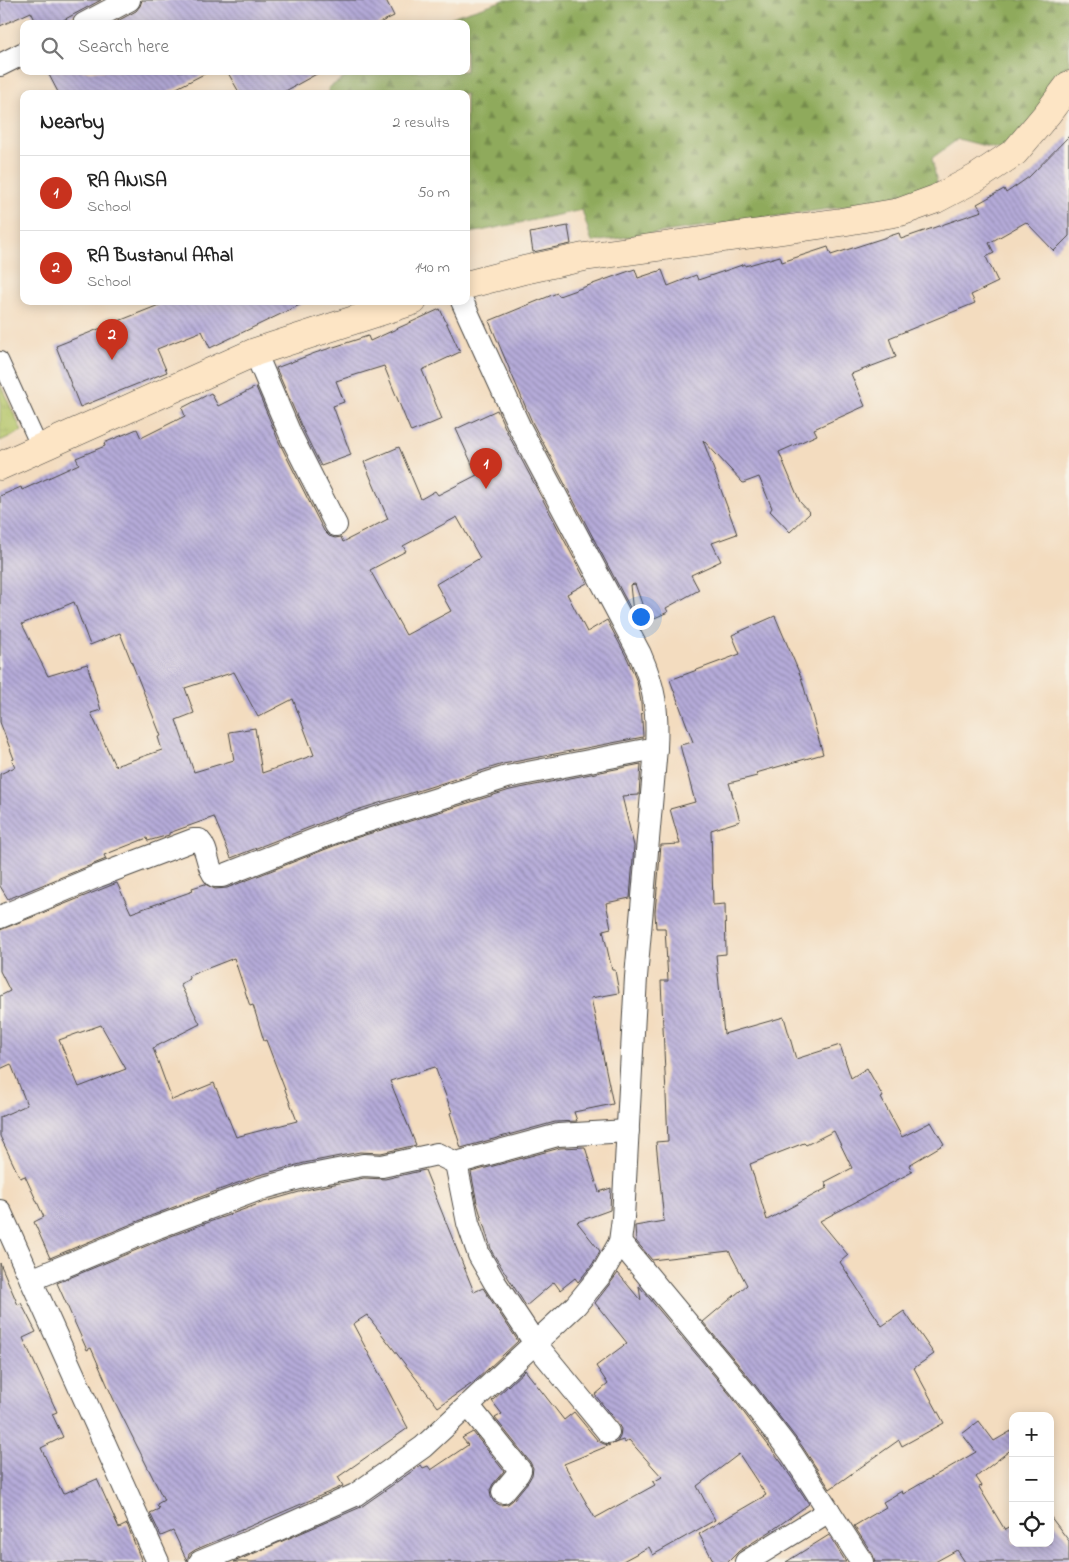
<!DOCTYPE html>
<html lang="en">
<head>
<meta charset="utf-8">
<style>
  :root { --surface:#fff; --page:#f2f2f2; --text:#222; --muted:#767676; --line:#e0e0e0; --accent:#c8321e }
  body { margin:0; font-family:"Indie Flower",sans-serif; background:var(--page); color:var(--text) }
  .controls { position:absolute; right:15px; bottom:15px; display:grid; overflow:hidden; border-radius:10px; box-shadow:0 2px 12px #0003 }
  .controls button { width:45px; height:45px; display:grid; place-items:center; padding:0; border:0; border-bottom:1px solid var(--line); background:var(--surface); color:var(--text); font:25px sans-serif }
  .you { position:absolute; left:640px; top:616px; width:18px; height:18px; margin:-12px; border:4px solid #fff; border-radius:50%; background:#1a73e8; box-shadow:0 0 0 8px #1a73e833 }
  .badge { display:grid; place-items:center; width:32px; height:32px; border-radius:50%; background:var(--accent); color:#fff; font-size:16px; font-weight:700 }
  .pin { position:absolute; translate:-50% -41px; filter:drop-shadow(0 1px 2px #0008) }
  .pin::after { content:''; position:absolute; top:26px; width:18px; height:15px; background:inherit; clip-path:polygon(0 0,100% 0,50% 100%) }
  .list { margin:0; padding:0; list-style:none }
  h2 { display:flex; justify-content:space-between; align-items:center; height:65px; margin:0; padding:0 20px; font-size:21px }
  h2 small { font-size:16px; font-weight:400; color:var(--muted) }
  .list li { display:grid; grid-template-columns:32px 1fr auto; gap:15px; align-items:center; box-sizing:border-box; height:75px; padding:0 20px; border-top:1px solid var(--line) }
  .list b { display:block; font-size:19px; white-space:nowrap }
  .list p { margin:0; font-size:16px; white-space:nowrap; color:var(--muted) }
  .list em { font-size:16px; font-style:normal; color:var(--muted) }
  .icon { flex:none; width:28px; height:28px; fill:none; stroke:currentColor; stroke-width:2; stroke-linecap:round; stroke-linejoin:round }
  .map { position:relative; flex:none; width:1069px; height:1562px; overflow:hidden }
  .search { position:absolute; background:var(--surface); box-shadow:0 2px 12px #0003; left:20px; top:20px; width:450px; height:55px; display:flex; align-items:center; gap:12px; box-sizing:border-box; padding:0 18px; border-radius:10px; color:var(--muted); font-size:19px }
  .panel { position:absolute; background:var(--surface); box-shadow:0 2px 12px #0003; left:20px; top:90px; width:450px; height:215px; border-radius:10px }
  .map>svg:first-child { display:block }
  .forest { fill:url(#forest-firs); stroke:#5d6a44 }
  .park { fill:url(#park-tufts); stroke:#70784a }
  .building { fill:url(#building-back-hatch); fill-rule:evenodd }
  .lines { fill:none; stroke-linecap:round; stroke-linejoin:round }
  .pedestrian-casing { stroke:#494641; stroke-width:18 }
  .minor-casing { stroke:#494641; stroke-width:24 }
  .secondary-casing { stroke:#494641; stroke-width:29 }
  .pedestrian { stroke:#fff; stroke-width:16 }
  .minor { stroke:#fff; stroke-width:22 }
  .secondary { stroke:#fde5c5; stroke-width:28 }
</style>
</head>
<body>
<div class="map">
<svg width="1069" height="1562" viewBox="0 0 1069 1562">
  <defs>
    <pattern id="forest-firs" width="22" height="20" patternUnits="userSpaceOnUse" patternTransform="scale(1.25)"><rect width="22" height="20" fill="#8faa5c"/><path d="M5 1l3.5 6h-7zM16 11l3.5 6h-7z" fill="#758b4c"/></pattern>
    <pattern id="park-tufts" width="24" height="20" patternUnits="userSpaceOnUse" patternTransform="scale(1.25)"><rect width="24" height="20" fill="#b4c568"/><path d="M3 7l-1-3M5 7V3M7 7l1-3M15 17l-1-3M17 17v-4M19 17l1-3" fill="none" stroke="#9ba95a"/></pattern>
    <pattern id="building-back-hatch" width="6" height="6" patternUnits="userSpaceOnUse" patternTransform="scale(1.25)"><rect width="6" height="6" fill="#b5abd9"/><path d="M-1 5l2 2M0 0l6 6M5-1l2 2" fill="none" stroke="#938bb0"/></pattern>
  </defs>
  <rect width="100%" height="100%" fill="#f7f3e8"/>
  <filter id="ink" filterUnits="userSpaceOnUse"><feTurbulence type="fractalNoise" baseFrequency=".02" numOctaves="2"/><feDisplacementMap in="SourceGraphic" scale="10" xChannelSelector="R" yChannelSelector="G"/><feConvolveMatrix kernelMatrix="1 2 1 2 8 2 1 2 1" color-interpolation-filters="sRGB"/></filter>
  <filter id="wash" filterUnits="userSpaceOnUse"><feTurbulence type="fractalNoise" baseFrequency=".0096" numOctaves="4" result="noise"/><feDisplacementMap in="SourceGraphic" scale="20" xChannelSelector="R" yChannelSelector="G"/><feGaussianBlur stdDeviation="1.12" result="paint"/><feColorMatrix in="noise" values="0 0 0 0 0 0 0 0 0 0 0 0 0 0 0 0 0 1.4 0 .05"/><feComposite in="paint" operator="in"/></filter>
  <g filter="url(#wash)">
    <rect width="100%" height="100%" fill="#f3dcbf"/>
    <polygon class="forest" points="505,0 1069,0 1069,70 1038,115 1005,151 958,139 932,158 937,184 879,202 592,242 582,210 466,234 466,94 330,94 328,88 356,71 466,71 466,24 439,24 457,15"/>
    <polygon class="park" points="0,384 22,431 0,441"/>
    <g id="blocks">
      <g class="building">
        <polygon points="0,0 101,0 56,24 37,24 31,12 0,26"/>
        <polygon points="142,0 386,0 394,16 377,24 112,24 136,11 140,6"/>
        <polygon points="47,71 210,71 165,94 59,94"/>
        <polygon points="227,71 322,71 280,94 240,94"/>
        <polygon points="1069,136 1069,236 1054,251 1026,222 989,243 994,253 986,257 998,282 971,295 975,303 889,338 896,357 851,374 865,406 814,429 817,435 779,452 800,502 810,513 790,532 770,511 772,508 759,477 743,483 703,440 737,534 712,543 721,561 691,575 699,590 666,608 668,612 648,621 635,584 630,585 633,613 532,422 489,321 557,293 559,296 635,269 638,278 662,270 668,286 696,275 698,280 745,264 745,266 780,256 782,262 828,247 831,255 899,233 901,239 982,211 977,204 1004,189 1006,193 1029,177"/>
        <polygon points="568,226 571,244 533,252 530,233"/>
        <polygon points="169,301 308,301 210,348 202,331 157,349 167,372 80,407 56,346"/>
        <polygon points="440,309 460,352 422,370 442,419 411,432 384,366 336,381 344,402 333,406 351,455 321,466 303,430 276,368 315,353 368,336 370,341"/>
        <path d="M 256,387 L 279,442 L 324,531 L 329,536 L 335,538 L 341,537 L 343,542 L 388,519 L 364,462 L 399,447 L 421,499 L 435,491 L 438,495 L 477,475 L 456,429 L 497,410 L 508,434 L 587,583 L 567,594 L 587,632 L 607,620 L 628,660 L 637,682 L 641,702 L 643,737 L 503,764 L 341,815 L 231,858 L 214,817 L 169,833 L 169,835 L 148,841 L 147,838 L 104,855 L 106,859 L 8,899 L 0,886 L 0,774 L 15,767 L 12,760 L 14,759 L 0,722 L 0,496 L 21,487 L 22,490 L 79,464 L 76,458 L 105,446 L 104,443 L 137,429 L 141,438 L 185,416 L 182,408 L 211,393 L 218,406 ZM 457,517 L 480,558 L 436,584 L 451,611 L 406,635 L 370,570 L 406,551 L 403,546 ZM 74,602 L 90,645 L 120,633 L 161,736 L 158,737 L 162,750 L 115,766 L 91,713 L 101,710 L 87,664 L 48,676 L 22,624 ZM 234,672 L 258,717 L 293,699 L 314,755 L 262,773 L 255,728 L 229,732 L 234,760 L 194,772 L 176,720 L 194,713 L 185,688 Z"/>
        <path d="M 775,616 L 801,677 L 823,754 L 756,773 L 757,776 L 729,783 L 740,821 L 711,830 L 713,905 L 725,904 L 726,954 L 716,955 L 724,1034 L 784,1017 L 796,1059 L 840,1045 L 851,1078 L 867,1068 L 883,1097 L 881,1098 L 902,1137 L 931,1122 L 944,1144 L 909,1165 L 912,1172 L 820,1221 L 848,1255 L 840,1262 L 882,1326 L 904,1311 L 934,1354 L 914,1368 L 944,1423 L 902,1446 L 899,1440 L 830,1489 L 802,1446 L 752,1381 L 703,1322 L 747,1285 L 729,1251 L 652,1260 L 636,1241 L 635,1226 L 664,1221 L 656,1142 L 668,1141 L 661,981 L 668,981 L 665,928 L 656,928 L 655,912 L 661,845 L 680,844 L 670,809 L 695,802 L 680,745 L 693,742 L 670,680 L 740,654 L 732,635 ZM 834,1131 L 852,1168 L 825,1182 L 827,1188 L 767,1220 L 750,1164 L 804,1143 L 806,1145 Z"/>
        <path d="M 641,764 L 639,795 L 622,796 L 634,846 L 630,898 L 606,903 L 611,928 L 603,930 L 612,970 L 615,970 L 619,993 L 591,998 L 613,1104 L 574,1112 L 577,1121 L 555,1122 L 461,1148 L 450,1113 L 452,1112 L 435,1067 L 390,1081 L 416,1145 L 381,1153 L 360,1152 L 304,1163 L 256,1176 L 153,1215 L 50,1258 L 34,1222 L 44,1217 L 25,1176 L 20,1178 L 0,1136 L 0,1117 L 27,1105 L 11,1064 L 0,1069 L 0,996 L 10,991 L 0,971 L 0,930 L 117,883 L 131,913 L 193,891 L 192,888 L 205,884 L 215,889 L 227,888 L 349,840 L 510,790 ZM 234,958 L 250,1006 L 253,1005 L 264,1041 L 266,1040 L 297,1121 L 236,1137 L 214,1083 L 172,1100 L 153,1048 L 200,1024 L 180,984 L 190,979 L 188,976 ZM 101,1025 L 126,1069 L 79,1087 L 59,1040 Z"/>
        <polygon points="585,1147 599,1192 611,1188 610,1210 577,1222 600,1251 592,1265 578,1282 575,1278 560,1290 554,1282 526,1306 492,1252 477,1203 471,1172 560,1148"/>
        <polygon points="425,1170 474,1292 483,1288 518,1341 474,1382 438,1407 367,1315 353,1324 408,1428 338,1477 343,1486 195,1550 189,1554 187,1561 173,1531 161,1536 150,1513 159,1509 157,1504 164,1500 113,1398 91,1348 87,1350 57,1283 163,1239 264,1202 310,1189 364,1178 385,1179"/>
        <polygon points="0,1263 18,1305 21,1303 36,1332 23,1338 57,1412 52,1414 63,1437 41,1448 63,1494 97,1479 119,1528 127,1524 142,1562 0,1562"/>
        <polygon points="618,1273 641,1301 639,1286 732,1397 781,1462 809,1504 771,1531 739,1551 728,1562 714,1562 699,1534 766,1495 739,1454 697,1486 715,1520 653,1555 649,1547 621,1562 234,1562 361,1507 421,1465 423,1468 428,1466 431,1470 468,1445 462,1438 473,1432 504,1471 493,1484 490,1490 491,1497 494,1502 500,1505 508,1504 513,1500 528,1482 532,1475 533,1468 530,1462 495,1418 502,1414 492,1401 525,1370 564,1420 574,1412 598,1441 604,1444 610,1445 564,1464 595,1518 655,1485 653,1482 662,1477 629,1440 625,1443 623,1440 612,1444 617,1442 620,1437 621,1429 618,1424 595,1395 608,1384 596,1366 627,1343 595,1303"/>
        <polygon points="979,1421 994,1441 1013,1430 1013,1448 976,1477 982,1486 979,1487 1005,1530 1013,1525 1013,1543 1050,1543 1050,1516 1069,1541 1069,1562 965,1562 957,1550 935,1562 875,1562 873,1555 854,1526 886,1507 883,1502 902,1491 903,1494 976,1452 962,1434"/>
        <polygon points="829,1535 846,1562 786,1562"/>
      </g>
    </g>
  </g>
  <g filter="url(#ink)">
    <use href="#blocks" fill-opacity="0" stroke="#494641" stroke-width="1"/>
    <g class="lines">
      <defs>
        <polyline id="pedestrian" points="0,360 40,448"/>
        <g id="minor">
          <polyline points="84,24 129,0"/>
          <polyline points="0,65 24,53"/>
          <polyline points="255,352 291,436 336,525"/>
          <path d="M 0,917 L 98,876 L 193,840 L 199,840 C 209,850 206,866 215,876 L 222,876 L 345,828 L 507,777 L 656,748"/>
          <polyline points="456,1163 468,1223 479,1255 495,1283 535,1343 608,1432"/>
          <polyline points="0,1211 158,1562"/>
          <polyline points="620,1242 742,1389 792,1454 862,1562"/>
          <polyline points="31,1280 158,1227 260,1189 307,1176 363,1165 382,1166 437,1154 456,1163 558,1135 628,1131"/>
          <polyline points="468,1405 520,1470 518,1474 503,1492"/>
          <path d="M 200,1562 L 268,1534 L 355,1495 L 423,1447 L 576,1305 L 603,1272 L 620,1242 L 623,1218 L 636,977 L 656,748 C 658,711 655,688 640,654 L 520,428 L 462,301"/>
          <polyline points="746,1562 829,1511"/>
        </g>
        <g id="secondary">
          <polyline points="466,285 524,270 584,257 841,222 900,212 936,199 976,178 1015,152 1047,114 1069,85"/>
          <polyline points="0,466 255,352 413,301"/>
        </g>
      </defs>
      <use href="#pedestrian" class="pedestrian-casing"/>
      <use href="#minor" class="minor-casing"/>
      <use href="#secondary" class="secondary-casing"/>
      <use href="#pedestrian" class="pedestrian"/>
      <use href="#minor" class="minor"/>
      <use href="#secondary" class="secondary"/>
    </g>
  </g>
</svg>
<div class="controls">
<button>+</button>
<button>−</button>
<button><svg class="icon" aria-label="locate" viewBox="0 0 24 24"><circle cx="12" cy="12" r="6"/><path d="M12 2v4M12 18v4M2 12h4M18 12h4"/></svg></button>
</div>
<div class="you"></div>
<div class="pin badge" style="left:486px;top:489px">1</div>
<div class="pin badge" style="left:112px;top:360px">2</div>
<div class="search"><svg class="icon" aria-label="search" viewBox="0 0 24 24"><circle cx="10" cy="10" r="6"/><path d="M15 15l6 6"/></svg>Search here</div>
<section class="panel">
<h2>Nearby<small>2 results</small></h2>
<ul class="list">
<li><span class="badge">1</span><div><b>RA ANISA</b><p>School</p></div><em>50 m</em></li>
<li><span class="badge">2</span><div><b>RA Bustanul Afhal</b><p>School</p></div><em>140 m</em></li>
</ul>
</section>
</div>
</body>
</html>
